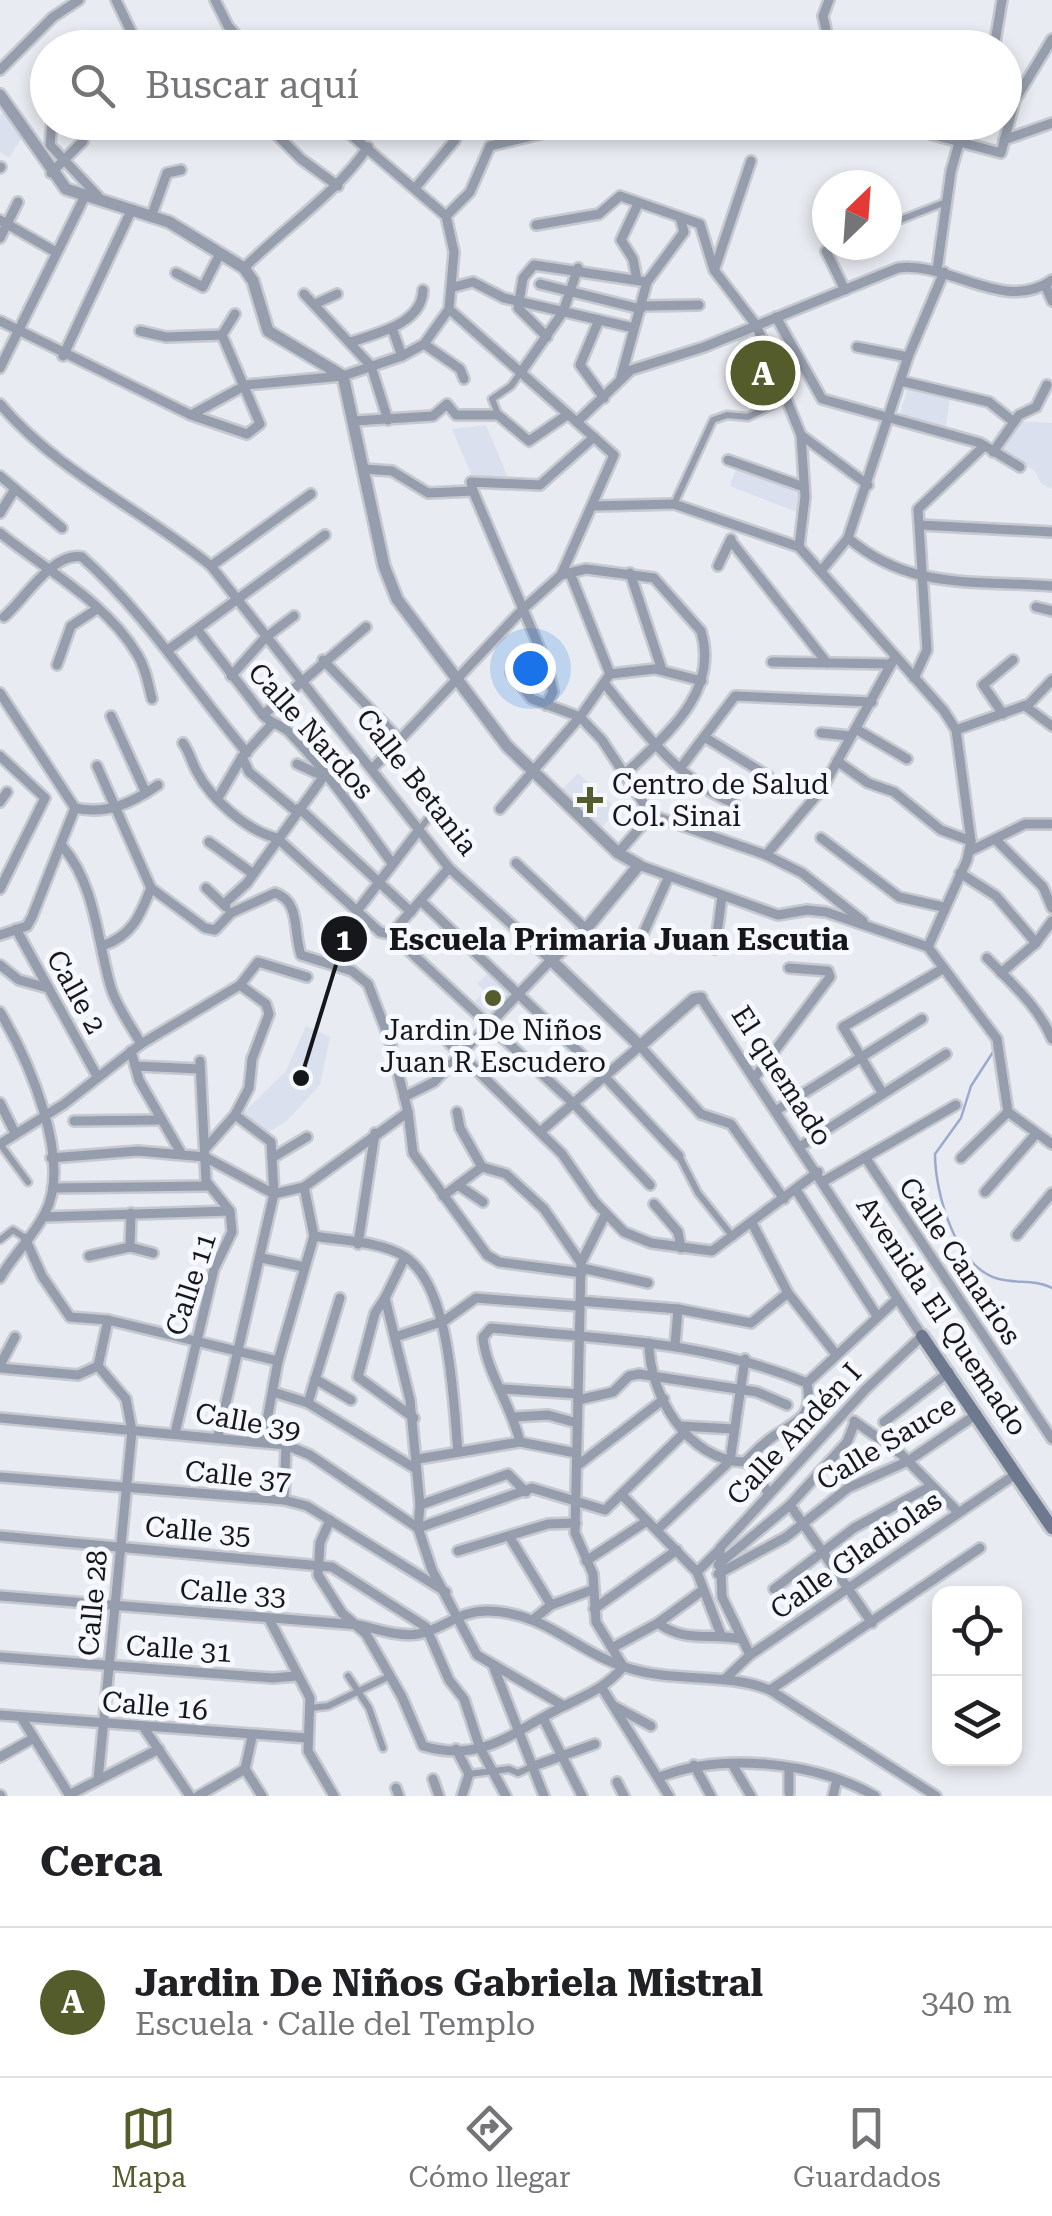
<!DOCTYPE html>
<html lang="es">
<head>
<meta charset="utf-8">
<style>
  :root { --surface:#fff; --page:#f6f6f6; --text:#202124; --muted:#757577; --line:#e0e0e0; --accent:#555c2b }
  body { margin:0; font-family:"Roboto Serif",serif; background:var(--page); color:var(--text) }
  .controls { position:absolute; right:30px; bottom:30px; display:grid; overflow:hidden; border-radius:20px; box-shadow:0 5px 15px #0003 }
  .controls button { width:90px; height:90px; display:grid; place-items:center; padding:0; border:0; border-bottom:2px solid var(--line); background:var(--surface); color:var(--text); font:50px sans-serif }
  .compass { position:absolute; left:812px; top:170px; width:90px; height:90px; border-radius:50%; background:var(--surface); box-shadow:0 5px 15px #0003; rotate:25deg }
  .you { position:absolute; left:530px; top:668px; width:35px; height:35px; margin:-25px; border:8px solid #fff; border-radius:50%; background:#1a73e8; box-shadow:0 0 0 15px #1a73e833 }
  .badge { display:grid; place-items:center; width:65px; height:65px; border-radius:50%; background:var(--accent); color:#fff; font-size:32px; font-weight:700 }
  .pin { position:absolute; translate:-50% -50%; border:5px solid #fff; box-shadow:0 2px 10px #0006 }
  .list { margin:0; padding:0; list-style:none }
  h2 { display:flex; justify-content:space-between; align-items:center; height:130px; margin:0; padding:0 40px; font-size:42px }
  h2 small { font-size:32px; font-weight:400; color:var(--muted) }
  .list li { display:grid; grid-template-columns:65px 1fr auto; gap:30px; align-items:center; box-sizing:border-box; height:150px; padding:0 40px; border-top:2px solid var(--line) }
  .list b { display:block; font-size:38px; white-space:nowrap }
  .list p { margin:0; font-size:32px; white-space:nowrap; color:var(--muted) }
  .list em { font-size:32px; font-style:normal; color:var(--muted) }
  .icon { flex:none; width:55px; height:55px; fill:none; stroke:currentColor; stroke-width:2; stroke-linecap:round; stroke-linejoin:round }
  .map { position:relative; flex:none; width:1052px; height:1796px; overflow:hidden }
  .search { position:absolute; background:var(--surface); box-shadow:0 5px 15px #0003; left:30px; right:30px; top:30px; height:110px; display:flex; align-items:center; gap:25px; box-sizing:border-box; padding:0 35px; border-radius:55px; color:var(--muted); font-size:38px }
  .sheet { height:280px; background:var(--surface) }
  nav { display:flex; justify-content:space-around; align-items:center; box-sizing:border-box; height:140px; border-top:2px solid var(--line); background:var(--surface); font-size:28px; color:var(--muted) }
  nav a { display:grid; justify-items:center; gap:5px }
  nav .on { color:var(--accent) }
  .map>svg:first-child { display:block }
  .built { fill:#dae0ed }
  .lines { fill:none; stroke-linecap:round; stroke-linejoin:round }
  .stream { stroke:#9cabcd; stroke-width:2.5 }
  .pedestrian-casing { stroke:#c6c9cf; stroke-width:11 }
  .minor-casing { stroke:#c6c9cf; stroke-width:14 }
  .tertiary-casing { stroke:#c6c9cf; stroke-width:16 }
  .secondary-casing { stroke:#c6c9cf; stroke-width:18 }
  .pedestrian { stroke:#969dac; stroke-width:6 }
  .minor { stroke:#969dac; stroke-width:9 }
  .tertiary { stroke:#969dac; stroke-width:11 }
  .secondary { stroke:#6e788e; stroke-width:12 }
  .poi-dot { fill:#555c2b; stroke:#f5f8ff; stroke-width:4 }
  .labels { text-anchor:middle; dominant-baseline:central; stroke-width:10; stroke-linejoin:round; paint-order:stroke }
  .street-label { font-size:28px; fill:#16171a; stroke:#f5f8ff }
  .poi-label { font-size:28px; fill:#16171a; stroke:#f5f8ff; text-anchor:start }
  .leader { fill:none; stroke:#16171a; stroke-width:4 }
  .callout-dot { fill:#16171a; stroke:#f5f8ff; stroke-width:4 }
  .mark-label { font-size:30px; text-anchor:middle; font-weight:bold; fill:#fff }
  .callout-label { font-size:30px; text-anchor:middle; font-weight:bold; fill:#16171a; stroke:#f5f8ff; stroke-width:10; stroke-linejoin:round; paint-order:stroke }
</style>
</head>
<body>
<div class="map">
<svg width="1052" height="1796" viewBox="0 0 1052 1796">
  <rect width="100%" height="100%" fill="#e8ebf1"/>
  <g class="built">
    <polygon points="6,108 24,134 9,158 0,152 0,116"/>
    <polygon points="755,329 780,387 763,396 736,337"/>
    <polygon points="909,384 950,395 946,428 898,420"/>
    <polygon points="1018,421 1052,423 1052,489 1041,483 1034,470 1000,453"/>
    <polygon points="486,425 509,480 473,479 452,429"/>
    <polygon points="737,466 804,490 802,514 730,486"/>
    <polygon points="578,773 618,810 602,827 562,790"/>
    <polygon points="488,973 511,993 489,1016 474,1002 485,991 477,984"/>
    <polygon points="306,1026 330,1037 320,1085 287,1121 267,1133 243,1113 286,1071"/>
  </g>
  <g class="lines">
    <path class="stream" d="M 995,1049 L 971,1086 L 961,1118 L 935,1154 C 935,1194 956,1268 999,1279 C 1018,1284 1034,1279 1052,1288"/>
    <defs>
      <g id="pedestrian">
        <polyline points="887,225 946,202"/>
        <polyline points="826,251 843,245"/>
        <polyline points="498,414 492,399 511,386 521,372"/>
        <polyline points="674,504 713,420 727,415 748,417 786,398"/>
        <polyline points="419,830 434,811"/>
        <polyline points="0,1144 28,1182"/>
        <polyline points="679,1156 698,1193 733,1237"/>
        <polyline points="0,1240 13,1230 25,1238"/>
        <polyline points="348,1676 369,1708 383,1748"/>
        <polyline points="310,1708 328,1706 390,1676"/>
        <polyline points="469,1774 509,1769 518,1773 531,1767"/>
      </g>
      <g id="minor">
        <polyline points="116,0 139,48"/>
        <polyline points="215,0 228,26 248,48"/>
        <polyline points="829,0 823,16 830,48"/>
        <polyline points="994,48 1002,0"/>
        <polyline points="0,70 53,17 79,0"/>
        <polyline points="44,109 48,115"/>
        <polyline points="52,122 50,145 98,196"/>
        <polyline points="193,122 207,132"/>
        <polyline points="264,122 301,159 338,186"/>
        <polyline points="927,122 930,134 1001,153 1015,100 1052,39"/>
        <polyline points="354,136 363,122"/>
        <polyline points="1004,140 1052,123"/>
        <polyline points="0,168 1,167"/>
        <polyline points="51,173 83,141"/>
        <polyline points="416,187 455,140"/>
        <polyline points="446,216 470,192 490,146 590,122"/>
        <polyline points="151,217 167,173 181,170"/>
        <polyline points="0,220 54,251"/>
        <polyline points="536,225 599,214 620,196 700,224 714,270 756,325 801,435 805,497 799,547"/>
        <polyline points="0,238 18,202"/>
        <polyline points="826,251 845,290"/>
        <path d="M 244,268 C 285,227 335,195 368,147"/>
        <polyline points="715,268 751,161"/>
        <polyline points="937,270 951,171 965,122"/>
        <polyline points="176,273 203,287 220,254"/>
        <polyline points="637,280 633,259 621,240 638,204"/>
        <polyline points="540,284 641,309"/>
        <polyline points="1045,285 1052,301"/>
        <polyline points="454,287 473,282 504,298 634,328"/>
        <polyline points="304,294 371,366 388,420"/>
        <polyline points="315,304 337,294"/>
        <polyline points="642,306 699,305"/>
        <polyline points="776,317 822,399 980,443 1020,467"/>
        <polyline points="599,320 580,365 604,398"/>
        <polyline points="0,321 191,415 247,434 260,424 222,335 235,314"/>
        <polyline points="392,328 402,356"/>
        <polyline points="140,331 166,337 222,335"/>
        <polyline points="547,337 518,308 523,278 534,265 647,282"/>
        <path d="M 351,342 C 377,333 422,324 423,290"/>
        <polyline points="424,344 460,369 464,379"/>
        <polyline points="857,347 908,357"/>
        <polyline points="63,356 132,209"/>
        <polyline points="0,368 84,198"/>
        <polyline points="522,371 563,312 578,268"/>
        <polyline points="621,377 647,282 684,232 680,217"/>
        <polyline points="901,381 989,402 1014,422"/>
        <path d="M 0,404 C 56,471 144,511 211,566 L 449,868 L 551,960 L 434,1082 L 404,1097"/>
        <polyline points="191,415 246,385 343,376 402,356 424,344 449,309 454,252 446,216 336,122"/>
        <polyline points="354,421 433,416 447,404 456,415 498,415 529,441 567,415"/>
        <path d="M 577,422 L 631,370 L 704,347 L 898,268 C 950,261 1004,314 1052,280"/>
        <polyline points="801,435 868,485"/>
        <polyline points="993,452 1019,415 1036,407 1047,385"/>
        <polyline points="728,460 804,487"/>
        <polyline points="364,469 392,471 428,493 473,491"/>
        <polyline points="0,476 62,528"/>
        <polyline points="473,491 548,668 553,692 546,705"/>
        <polyline points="473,491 471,482 540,485 594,437"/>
        <polyline points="594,506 674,504 799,547 944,711 956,730 971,841 967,860 928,947 997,1039 1008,1112 1052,1144"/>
        <polyline points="0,513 15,489"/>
        <polyline points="920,525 1052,532"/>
        <path d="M 0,533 C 46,570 106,602 137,654 C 146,668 148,684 152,699"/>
        <path d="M 848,538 C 910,591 975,580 1052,586"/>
        <polyline points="731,541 827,663"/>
        <polyline points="211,566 311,494"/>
        <polyline points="718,566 731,539"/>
        <polyline points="821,571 848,538 908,357 944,272"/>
        <polyline points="630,573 662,670"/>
        <path d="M 561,575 L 586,569 L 654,578 L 701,631 C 720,694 664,736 624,775"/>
        <polyline points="1036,607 1052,611"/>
        <path d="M 4,617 C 24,600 53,551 82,557 C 146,614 192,688 247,753"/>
        <path d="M 197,629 L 263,715 C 271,724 280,724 289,732 C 328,772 359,818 392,863"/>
        <polyline points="168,650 325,535"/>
        <polyline points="323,660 400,740"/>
        <polyline points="772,662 891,664"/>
        <polyline points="57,665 71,626 97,609"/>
        <polyline points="511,673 532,699 580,717 602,740 651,815 766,855 802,873 863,921"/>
        <polyline points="610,674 655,669 702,681"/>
        <polyline points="231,676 265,638 294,616"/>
        <polyline points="914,678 927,650 918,509 984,446"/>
        <path d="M 604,683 C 638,725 682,784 734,803"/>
        <polyline points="0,693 75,808"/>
        <polyline points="1025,706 1052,726"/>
        <polyline points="1003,714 983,685 1013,660"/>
        <polyline points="263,715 366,627"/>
        <polyline points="111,716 146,793"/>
        <polyline points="856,729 907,759"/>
        <polyline points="956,730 1029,704 1052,680"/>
        <polyline points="821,733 850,736"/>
        <polyline points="706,738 768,776"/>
        <path d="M 183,743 C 190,753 191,761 197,772 C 211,799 247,831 277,838 L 380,932 L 391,934 L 449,868"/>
        <polyline points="0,756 45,798 0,889"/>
        <polyline points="242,757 249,772 297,812"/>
        <polyline points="837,761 868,783 894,792 941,830 971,841"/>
        <polyline points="297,764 316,773 326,773"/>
        <path d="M 97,766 L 151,888 L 205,928 L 215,930 L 231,913 L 275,893 C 301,901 293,933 301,955 L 352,971 L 368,984 L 390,1041 L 408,1112 L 413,1153 L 487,1255 L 499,1262 L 582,1273"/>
        <polyline points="682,766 735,696 872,702"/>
        <polyline points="374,767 523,609 561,575 614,455 449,309"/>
        <polyline points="218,798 242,757 272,724"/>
        <polyline points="0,802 7,792"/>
        <path d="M 75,808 C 107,815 132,803 158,785"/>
        <polyline points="299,808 411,912"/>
        <polyline points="500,809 580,717 610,674 570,573"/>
        <polyline points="821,838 899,897 943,907"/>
        <polyline points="995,839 1043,887 1052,908"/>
        <polyline points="209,842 252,873"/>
        <path d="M 63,847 C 96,886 97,941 111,988 C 117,1007 131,1026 141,1044"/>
        <polyline points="970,851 1025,824 1050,824"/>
        <polyline points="618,853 651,815"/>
        <polyline points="766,855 822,789 895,657"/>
        <polyline points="516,863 586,929"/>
        <polyline points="639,865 778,915 807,910 826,912 928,947"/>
        <polyline points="960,873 996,896 1036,943"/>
        <polyline points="206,888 226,907"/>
        <polyline points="422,902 604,1076 679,1156"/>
        <polyline points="224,904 247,883 326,773"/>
        <polyline points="357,911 419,830"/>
        <polyline points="16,929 97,1076"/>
        <polyline points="391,934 573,1103 650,1185"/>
        <polyline points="643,934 669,876"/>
        <polyline points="0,935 27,926 32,917 75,808"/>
        <path d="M 102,946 C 132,936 140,916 151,888"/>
        <polyline points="715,949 722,896"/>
        <path d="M 987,958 C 1012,984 1038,1006 1052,1039"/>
        <polyline points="0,965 19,980 48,988"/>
        <polyline points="1001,973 1036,943 1052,921"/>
        <polyline points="701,998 922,1336 866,1389 720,1548 722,1597 750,1655"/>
        <path d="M 0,1012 C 28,1059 73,1160 45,1213 C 34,1236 13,1255 0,1278"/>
        <polyline points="442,1036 562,1154 595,1202 624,1232 651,1243 712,1251 818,1172"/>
        <polyline points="131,1051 139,1080 181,1153"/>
        <polyline points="135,1066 200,1069"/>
        <polyline points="755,1077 830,977 828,971 789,968"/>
        <polyline points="883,1094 843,1027 941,970"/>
        <polyline points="0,1103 15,1133"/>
        <polyline points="777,1110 922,1019"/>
        <polyline points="457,1112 460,1128 482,1167"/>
        <polyline points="74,1121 160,1120"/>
        <polyline points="540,1132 640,1046 701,1114 731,1124 784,1199"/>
        <polyline points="0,1144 64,1104 141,1044 240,985 258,962 307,977"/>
        <polyline points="801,1146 946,1054"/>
        <polyline points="205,1149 235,1115 249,1088 252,1059 269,1014 266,1004 240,985"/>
        <polyline points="865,1157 1052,1439"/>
        <polyline points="51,1158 138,1151 205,1157 274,1194 304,1187 408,1112"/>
        <polyline points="272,1158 307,1137"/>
        <polyline points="961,1158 1008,1112"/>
        <polyline points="824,1181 956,1105"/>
        <polyline points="458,1185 483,1202"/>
        <polyline points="53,1188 208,1186"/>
        <polyline points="796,1190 877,1316"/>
        <polyline points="985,1192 1036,1134"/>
        <polyline points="443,1196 482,1167 506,1174 544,1209 581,1263 575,1533 593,1574 596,1622 623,1666"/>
        <polyline points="654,1204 678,1232 681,1248"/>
        <polyline points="43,1217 230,1211"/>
        <polyline points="752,1223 788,1293 835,1353"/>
        <polyline points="1017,1235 1052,1193"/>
        <path d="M 314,1236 C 343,1241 379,1241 404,1256 C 451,1286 453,1400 458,1452"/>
        <polyline points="25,1238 42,1276 70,1317 108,1320 278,1361"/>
        <polyline points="358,1244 375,1133"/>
        <polyline points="130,1247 131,1213"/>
        <polyline points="89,1256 130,1247 153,1253"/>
        <polyline points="405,1257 385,1298 410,1400 420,1505 418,1528 432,1570 477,1655 564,1706"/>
        <polyline points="262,1258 304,1267"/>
        <polyline points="581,1263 605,1215"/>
        <polyline points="582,1268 648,1283"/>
        <polyline points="385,1298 375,1313 358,1377 414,1418"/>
        <polyline points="580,1301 678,1309 751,1323 788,1293"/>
        <polyline points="395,1337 444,1321 476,1298 579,1306"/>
        <path d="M 649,1343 C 649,1395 688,1461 745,1462 C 755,1452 765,1441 777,1434 C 801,1419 813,1415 807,1383 L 895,1301"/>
        <polyline points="675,1345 678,1309"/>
        <polyline points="0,1365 15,1337"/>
        <polyline points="98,1366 126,1399 132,1431 98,1780"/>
        <polyline points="98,1366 108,1320"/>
        <polyline points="0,1368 78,1375 98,1366"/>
        <polyline points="315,1379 351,1400"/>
        <polyline points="503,1389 578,1394"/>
        <polyline points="273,1392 308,1403 416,1469"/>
        <polyline points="578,1400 613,1392 629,1376 639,1374 757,1392 787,1405"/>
        <polyline points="308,1403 340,1298"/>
        <polyline points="514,1417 548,1415 577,1423"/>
        <polyline points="0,1418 286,1445 310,1455 418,1528 532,1488 605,1510 683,1434"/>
        <polyline points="854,1421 901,1454 958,1512"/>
        <polyline points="884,1422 949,1372"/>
        <polyline points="680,1426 734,1429"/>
        <polyline points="175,1433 214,1269 232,1232 230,1211 206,1181 200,1061"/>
        <polyline points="218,1437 274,1194 271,1142 235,1115"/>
        <polyline points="263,1442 278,1361 314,1236 304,1187"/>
        <path d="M 520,1442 C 512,1407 485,1369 483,1337 L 491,1328 C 600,1339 705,1340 807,1383"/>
        <polyline points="418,1459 520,1442 576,1453"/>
        <polyline points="745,1462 754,1468 768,1493"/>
        <polyline points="577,1466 664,1399"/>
        <polyline points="0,1477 284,1500 307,1506 446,1592"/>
        <polyline points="622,1495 697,1572 721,1635"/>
        <polyline points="284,1500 286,1445"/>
        <polyline points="420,1505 508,1474 526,1492"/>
        <polyline points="790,1505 872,1623"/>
        <path d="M 330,1520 L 320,1543 L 318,1575 L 342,1613 L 366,1634 L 402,1697 L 423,1746 C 484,1764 515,1730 564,1706 C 588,1694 605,1688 623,1667"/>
        <polyline points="658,1529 730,1461 745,1359"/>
        <polyline points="0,1536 332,1567 426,1627 449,1680 464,1699 480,1748 506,1796"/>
        <polyline points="509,1536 551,1605"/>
        <polyline points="458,1551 548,1524 576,1523"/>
        <polyline points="586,1561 647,1521"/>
        <polyline points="718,1565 790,1505 847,1442 855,1422"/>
        <polyline points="697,1572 720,1549"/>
        <polyline points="718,1574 786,1537 848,1488 908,1461 977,1414"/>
        <polyline points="774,1589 854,1528 931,1486"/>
        <path d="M 0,1596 L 358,1625 C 377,1629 399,1637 418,1634 C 443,1630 458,1610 489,1611 C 548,1613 575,1652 628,1668 C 675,1683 725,1672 770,1690 L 936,1796"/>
        <polyline points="594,1609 677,1550"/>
        <polyline points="535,1618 551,1605 592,1590"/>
        <polyline points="269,1619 310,1698 308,1751 334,1796"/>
        <path d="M 658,1623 C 684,1643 710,1633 741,1639"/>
        <polyline points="612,1648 658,1623 703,1590"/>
        <polyline points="0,1657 273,1678 296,1676"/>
        <polyline points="494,1668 544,1796"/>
        <polyline points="726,1678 750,1655 1016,1474"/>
        <polyline points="602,1688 669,1796"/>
        <polyline points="770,1690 980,1548"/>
        <polyline points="614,1706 651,1726"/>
        <polyline points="0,1715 307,1738"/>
        <polyline points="21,1717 70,1796"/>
        <polyline points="544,1720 582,1796"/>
        <polyline points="144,1728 190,1796"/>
        <polyline points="252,1737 245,1769 262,1796"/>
        <polyline points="456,1749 469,1774 462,1796"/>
        <polyline points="0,1757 34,1738"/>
        <polyline points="732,1764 751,1796"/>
        <polyline points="694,1765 711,1796"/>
        <polyline points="531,1767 595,1744"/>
        <path d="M 660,1777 C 723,1752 816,1762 875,1796"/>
        <polyline points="433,1779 439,1796"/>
        <polyline points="617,1782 624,1796"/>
        <polyline points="396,1788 399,1796"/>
        <polyline points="789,1793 789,1770"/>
        <polyline points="0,1795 1,1796"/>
        <polyline points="69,1795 159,1749"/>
        <polyline points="198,1796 245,1769"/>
        <polyline points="833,1796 837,1779"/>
      </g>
      <polyline id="tertiary" points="0,95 66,189 169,222 244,268 253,281 268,331 343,376 384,566 397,599 507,746 618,853 639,865 586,929 551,960 640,1046 694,999 701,998"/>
      <polyline id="secondary" points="922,1336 1052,1528"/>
    </defs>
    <use href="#pedestrian" class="pedestrian-casing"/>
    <use href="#minor" class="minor-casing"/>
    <use href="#tertiary" class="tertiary-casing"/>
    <use href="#secondary" class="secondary-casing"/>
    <use href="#pedestrian" class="pedestrian"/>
    <use href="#minor" class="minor"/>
    <use href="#tertiary" class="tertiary"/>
    <use href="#secondary" class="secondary"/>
  </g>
  <g class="poi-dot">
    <path d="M585 785h10v10h10v10h-10v10h-10v-10h-10v-10h10z"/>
    <circle cx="493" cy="998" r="10"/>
  </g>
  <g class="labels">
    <g class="street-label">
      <text transform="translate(311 731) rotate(48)">Calle Nardos</text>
      <text transform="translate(417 782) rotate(52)">Calle Betania</text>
      <text transform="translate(76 992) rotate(61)">Calle 2</text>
      <text transform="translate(782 1076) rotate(57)">El quemado</text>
      <text transform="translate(960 1261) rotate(56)">Calle Canarios</text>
      <text transform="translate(191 1284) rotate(-72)">Calle 11</text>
      <text transform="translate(942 1316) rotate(56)">Avenida El Quemado</text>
      <text transform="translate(248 1422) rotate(10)">Calle 39</text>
      <text transform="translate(794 1434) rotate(-47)">Calle Andén I</text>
      <text transform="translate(886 1443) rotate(-31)">Calle Sauce</text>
      <text transform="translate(238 1476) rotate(6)">Calle 37</text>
      <text transform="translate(198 1531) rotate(5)">Calle 35</text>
      <text transform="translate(856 1555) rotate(-35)">Calle Gladiolas</text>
      <text transform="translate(233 1593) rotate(4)">Calle 33</text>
      <text transform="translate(93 1603) rotate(-85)">Calle 28</text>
      <text transform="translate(179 1649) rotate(4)">Calle 31</text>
      <text transform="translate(155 1706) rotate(5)">Calle 16</text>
    </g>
    <g class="poi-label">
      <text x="612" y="784">Centro de Salud<tspan x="612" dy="32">Col. Sinai</tspan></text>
      <text x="493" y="1030" text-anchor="middle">Jardin De Niños<tspan x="493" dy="32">Juan R Escudero</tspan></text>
    </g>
  </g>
  <path class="leader" d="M301 1078L344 939"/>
  <g class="callout-dot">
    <circle cx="301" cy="1078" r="10"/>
    <circle cx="344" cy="939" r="25"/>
  </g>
  <g class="mark-label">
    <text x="344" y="950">1</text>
  </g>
  <g class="callout-label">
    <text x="619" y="950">Escuela Primaria Juan Escutia</text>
  </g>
</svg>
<div class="controls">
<button><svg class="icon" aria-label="locate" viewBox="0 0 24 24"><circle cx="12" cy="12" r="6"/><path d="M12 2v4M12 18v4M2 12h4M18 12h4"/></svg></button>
<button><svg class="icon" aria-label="layers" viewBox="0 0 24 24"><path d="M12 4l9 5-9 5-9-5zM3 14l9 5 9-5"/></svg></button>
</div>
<svg class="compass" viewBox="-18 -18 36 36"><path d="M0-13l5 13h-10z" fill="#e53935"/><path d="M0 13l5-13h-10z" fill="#757577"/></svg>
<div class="you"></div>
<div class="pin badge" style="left:763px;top:373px">A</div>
<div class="search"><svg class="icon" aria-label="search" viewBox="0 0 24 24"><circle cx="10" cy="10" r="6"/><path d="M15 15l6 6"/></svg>Buscar aquí</div>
</div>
<section class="sheet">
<h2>Cerca<small></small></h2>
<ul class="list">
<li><span class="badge">A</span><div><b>Jardin De Niños Gabriela Mistral</b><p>Escuela · Calle del Templo</p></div><em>340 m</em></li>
</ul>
</section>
<nav>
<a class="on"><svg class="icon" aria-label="map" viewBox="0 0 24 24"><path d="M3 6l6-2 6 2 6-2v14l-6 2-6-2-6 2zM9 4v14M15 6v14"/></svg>Mapa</a>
<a><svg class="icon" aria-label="directions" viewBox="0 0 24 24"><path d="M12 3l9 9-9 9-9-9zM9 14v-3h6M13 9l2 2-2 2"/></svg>Cómo llegar</a>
<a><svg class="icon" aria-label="saved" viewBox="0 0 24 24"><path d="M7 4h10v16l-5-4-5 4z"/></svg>Guardados</a>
</nav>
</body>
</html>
